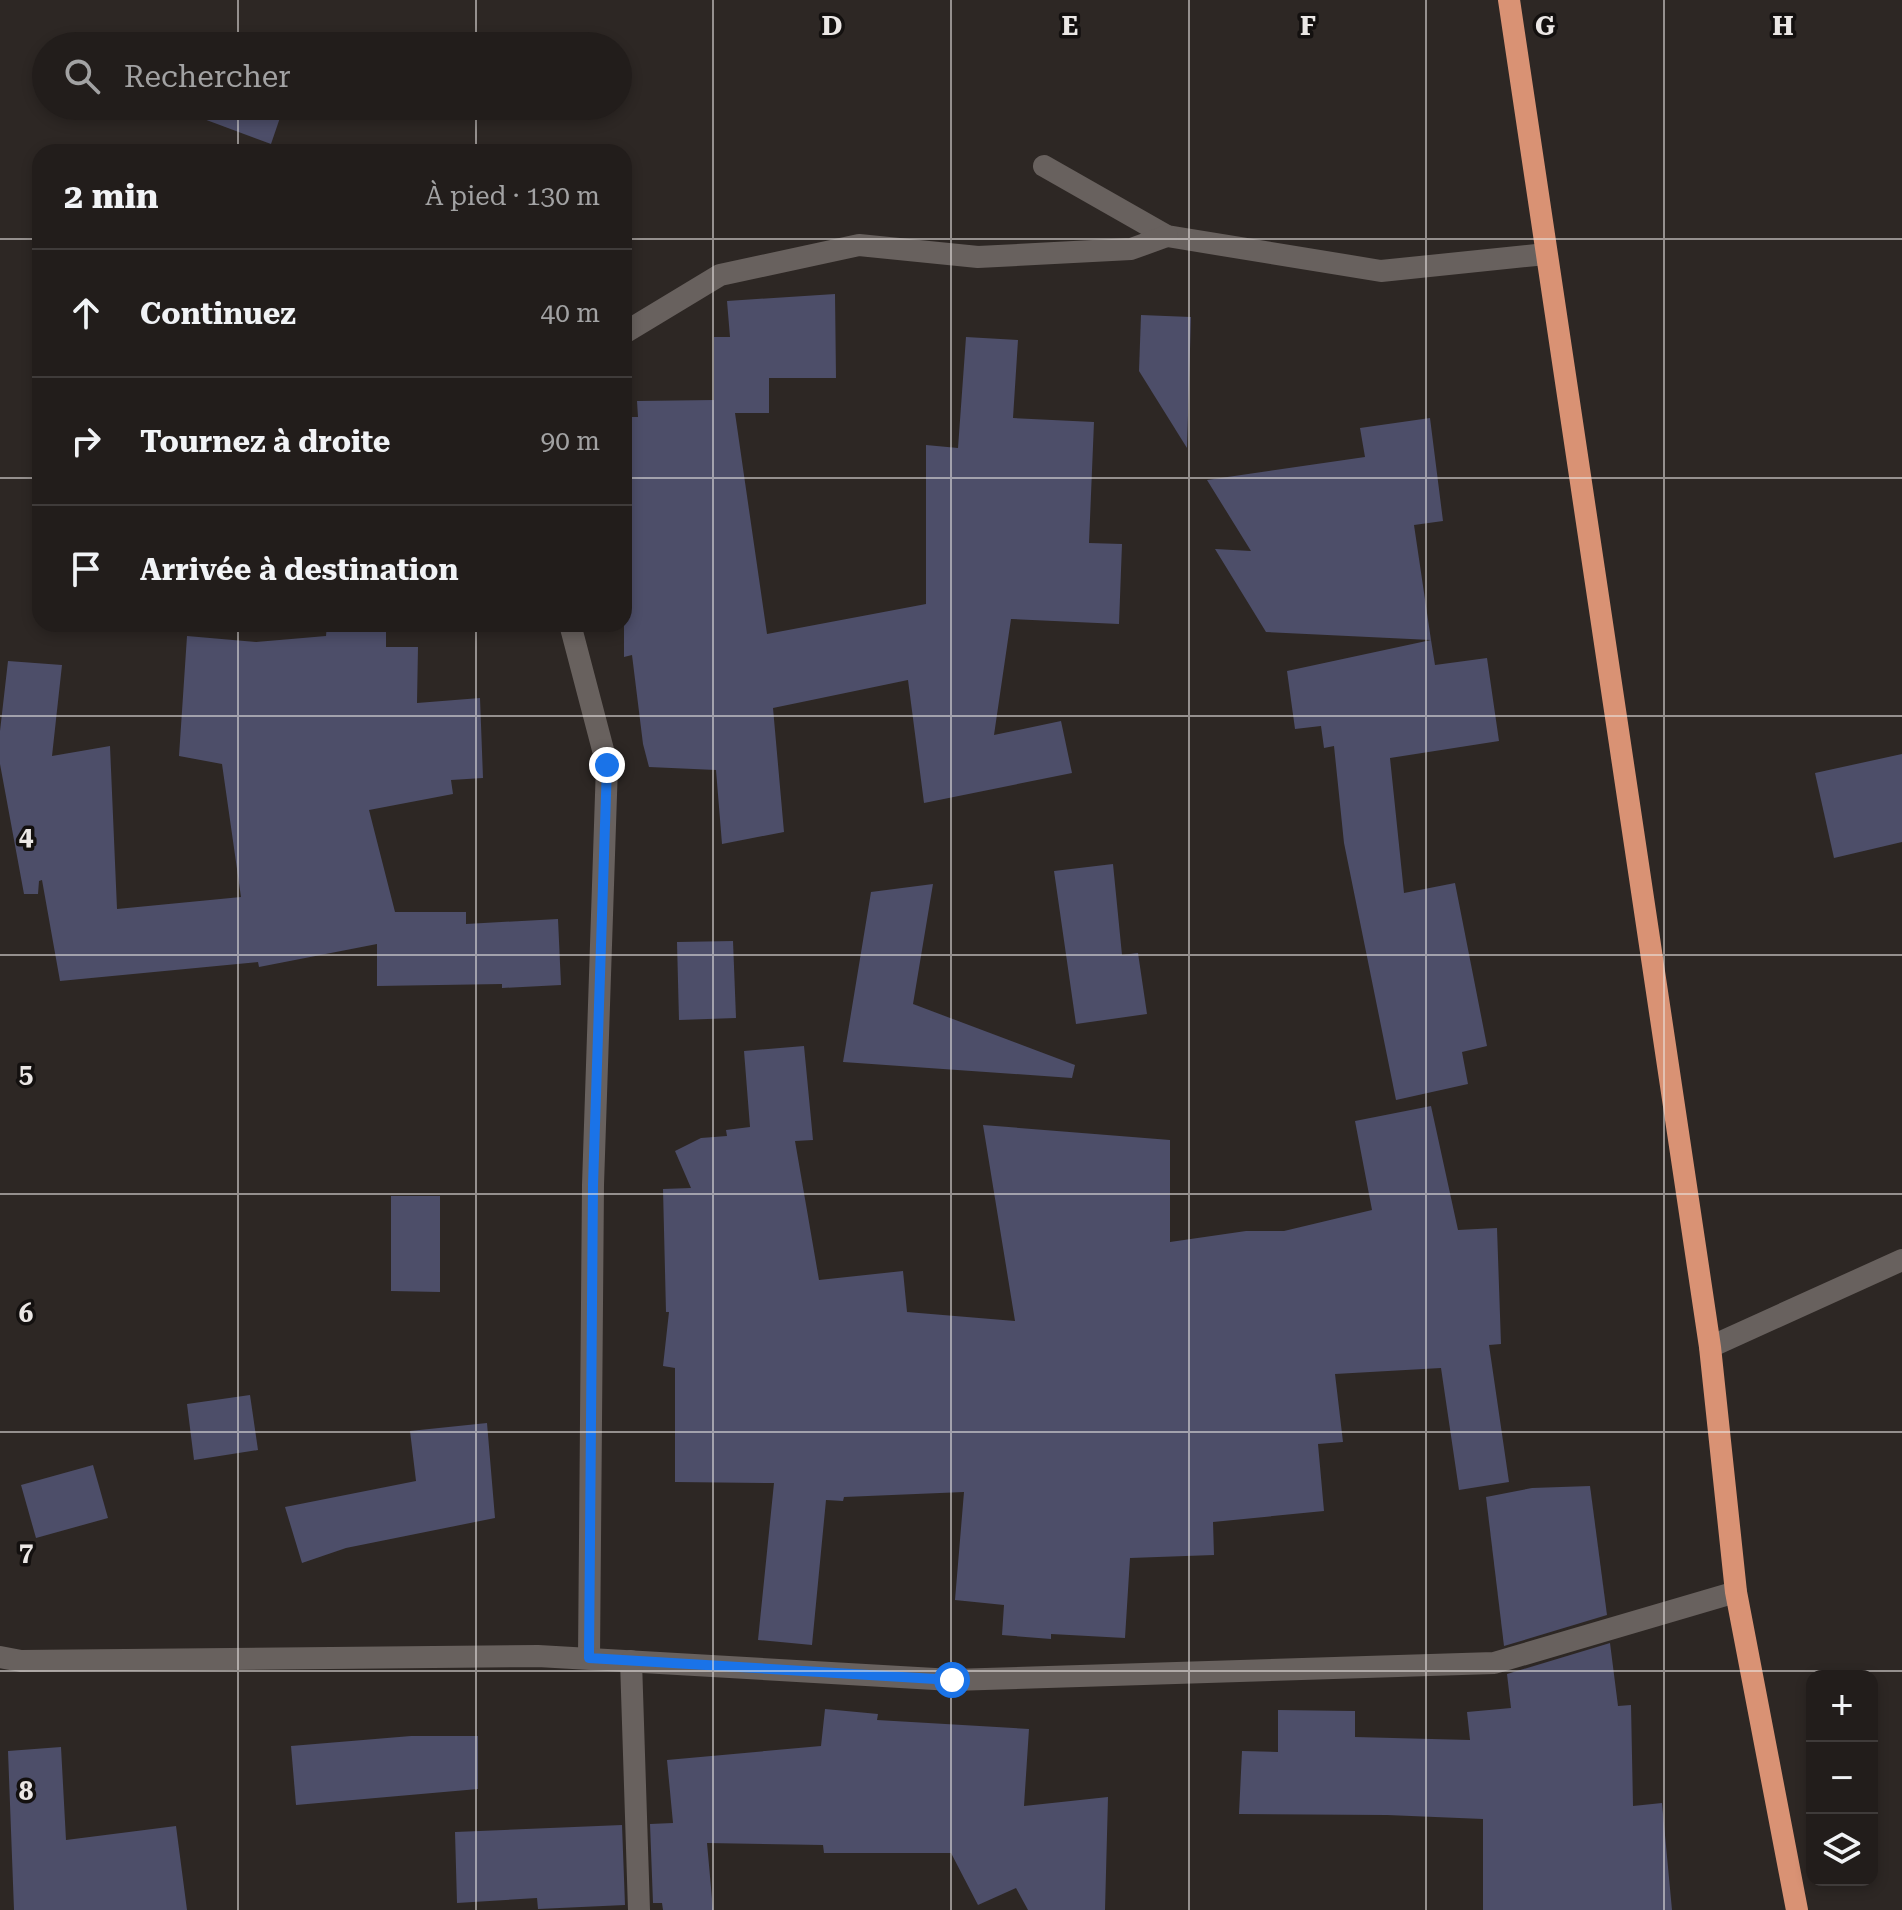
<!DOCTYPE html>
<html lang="fr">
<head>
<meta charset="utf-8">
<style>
  :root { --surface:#221d1b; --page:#2e2a28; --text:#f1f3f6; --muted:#a2a2a3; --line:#3f3b3a }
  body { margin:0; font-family:"Roboto Serif",serif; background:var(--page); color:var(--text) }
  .controls { position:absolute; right:24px; bottom:24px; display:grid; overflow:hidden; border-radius:16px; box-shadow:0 4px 12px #0003 }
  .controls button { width:72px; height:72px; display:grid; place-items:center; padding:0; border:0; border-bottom:2px solid var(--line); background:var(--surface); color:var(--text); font:40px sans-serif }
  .stop { position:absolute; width:24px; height:24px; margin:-18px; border:6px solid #1a73e8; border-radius:50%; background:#fff }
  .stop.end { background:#1a73e8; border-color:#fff; box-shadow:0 2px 8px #0008 }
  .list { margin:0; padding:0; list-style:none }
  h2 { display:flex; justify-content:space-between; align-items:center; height:104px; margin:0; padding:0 32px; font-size:34px }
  h2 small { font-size:26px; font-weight:400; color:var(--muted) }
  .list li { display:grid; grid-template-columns:52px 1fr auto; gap:24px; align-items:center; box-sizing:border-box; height:128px; padding:0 32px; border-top:2px solid var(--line) }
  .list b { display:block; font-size:30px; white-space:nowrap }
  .list em { font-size:26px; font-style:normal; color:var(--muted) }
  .icon { flex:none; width:44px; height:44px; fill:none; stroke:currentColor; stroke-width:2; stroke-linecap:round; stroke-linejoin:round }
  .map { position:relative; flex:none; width:1902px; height:1910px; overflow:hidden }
  .search { position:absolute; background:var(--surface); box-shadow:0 4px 12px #0003; left:32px; top:32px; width:600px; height:88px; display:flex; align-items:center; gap:20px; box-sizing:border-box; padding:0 28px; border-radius:44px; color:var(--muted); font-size:30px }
  .panel { position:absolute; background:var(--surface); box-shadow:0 4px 12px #0003; left:32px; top:144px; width:600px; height:488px; border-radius:24px }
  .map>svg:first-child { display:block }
  .building { fill:#4d4e69 }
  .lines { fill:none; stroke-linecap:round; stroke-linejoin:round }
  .minor { stroke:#68615e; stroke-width:22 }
  .trunk { stroke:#d99274; stroke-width:22 }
  .route { stroke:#1a73e8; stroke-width:10 }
  .grid { fill:none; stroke:#ebe7e5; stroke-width:2; stroke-opacity:0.55 }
  .grid-label { font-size:26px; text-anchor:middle; font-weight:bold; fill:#ebe7e5; stroke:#13100f; stroke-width:7; stroke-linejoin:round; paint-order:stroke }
</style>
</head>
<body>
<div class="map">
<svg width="1902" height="1910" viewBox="0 0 1902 1910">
  <rect width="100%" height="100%" fill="#2d2724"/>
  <g class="building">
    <polygon points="169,106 284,106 271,144"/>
    <polygon points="835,294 836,378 769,378 769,413 735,413 767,634 926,604 926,445 958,448 966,337 1018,340 1013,418 1094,422 1089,543 1122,544 1119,624 1011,619 994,735 1061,721 1072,773 924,803 908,680 773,708 784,832 722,844 716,770 649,767 643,744 632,655 624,657 624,417 638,417 637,401 714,400 714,337 730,337 727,301"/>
    <polygon points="1141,315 1191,317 1187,448 1139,371"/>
    <polygon points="1430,418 1443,521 1414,525 1431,640 1266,632 1215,549 1251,551 1207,480 1365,457 1360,428"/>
    <polygon points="327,624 386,624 386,647 418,647 417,703 480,698 483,778 451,780 453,794 369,810 395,912 466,912 466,924 558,919 561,985 502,988 502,984 377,986 377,944 259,967 258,962 60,981 42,880 39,881 38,894 24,894 0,764 0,731 8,661 62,665 52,756 110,746 117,909 241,897 222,764 179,756 187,636 256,642 326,636"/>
    <polygon points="1431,640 1435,665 1487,658 1499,741 1390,758 1404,893 1455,883 1487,1046 1462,1052 1468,1084 1396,1100 1344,843 1334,746 1324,748 1321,726 1295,729 1287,671"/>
    <polygon points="1902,754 1902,842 1834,858 1815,773"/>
    <polygon points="1113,864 1122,955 1138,953 1147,1014 1076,1024 1054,871"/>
    <polygon points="933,884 913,1004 1075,1065 1072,1078 843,1062 871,892"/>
    <polygon points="733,941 736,1018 679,1020 677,942"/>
    <polygon points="804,1046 813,1140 795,1141 819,1280 903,1271 907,1312 1015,1321 983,1125 1170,1140 1170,1242 1246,1231 1284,1231 1372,1210 1355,1121 1431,1106 1458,1230 1497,1228 1501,1344 1489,1345 1509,1482 1459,1490 1441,1368 1335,1374 1343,1442 1318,1444 1324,1511 1213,1522 1214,1555 1130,1558 1125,1638 1051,1634 1051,1639 1002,1635 1004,1605 955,1600 964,1492 844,1497 843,1501 826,1500 812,1645 758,1640 774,1483 675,1482 675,1368 663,1366 669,1312 666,1312 663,1189 691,1188 675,1151 701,1138 727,1136 726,1130 750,1127 744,1051"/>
    <polygon points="391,1196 440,1196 440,1292 391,1291"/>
    <polygon points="250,1395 258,1450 194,1460 187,1404"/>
    <polygon points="487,1423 495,1518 346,1548 302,1563 285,1507 416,1481 410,1431"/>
    <polygon points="93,1465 108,1518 36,1538 21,1485"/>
    <polygon points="1590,1486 1607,1615 1504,1646 1486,1497 1532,1488"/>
    <polygon points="1610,1643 1618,1706 1631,1705 1633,1806 1662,1803 1672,1910 1483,1910 1483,1819 1387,1815 1239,1814 1242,1751 1278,1752 1278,1710 1355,1711 1355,1737 1470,1740 1467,1712 1511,1708 1507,1674"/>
    <polygon points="825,1709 878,1714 877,1720 1029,1729 1024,1806 1108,1797 1105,1910 1028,1910 1016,1888 978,1905 951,1853 824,1853 823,1845 707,1843 713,1910 663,1910 662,1903 653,1903 650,1824 673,1823 667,1760 821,1746"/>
    <polygon points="411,1736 478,1736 478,1789 296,1805 291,1746"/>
    <polygon points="61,1747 66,1840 176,1826 187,1910 14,1910 8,1751"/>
    <polygon points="622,1825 625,1905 538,1909 537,1898 457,1903 455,1832"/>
  </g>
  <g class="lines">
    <g class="minor">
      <polyline points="1044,166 1167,236 1381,271 1546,254"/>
      <polyline points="624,333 720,275 859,245 978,257 1131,249 1167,236"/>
      <polyline points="570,624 607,765 593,1185 589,1658"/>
      <polyline points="1710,1347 1902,1260"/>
      <polyline points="0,1657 21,1661 538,1656 952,1680 1494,1663 1736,1592"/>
      <polyline points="631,1661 639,1910"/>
    </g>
    <polyline class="trunk" points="1509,0 1710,1347 1736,1592 1797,1910"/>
  </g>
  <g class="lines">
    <polyline class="route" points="607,765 593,1185 589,1658 952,1680"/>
  </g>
  <path class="grid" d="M 238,0 L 238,46M 476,0 L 476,46M 713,0 L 713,1910M 951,0 L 951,1910M 1189,0 L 1189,1910M 1426,0 L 1426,1910M 1664,0 L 1664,1910M 238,106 L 238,152M 476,106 L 476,152M 0,239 L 40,239M 624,239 L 1902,239M 0,478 L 40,478M 624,478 L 1902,478M 238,624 L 238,1910M 476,624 L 476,1910M 0,716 L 1902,716M 0,955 L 1902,955M 0,1194 L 1902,1194M 0,1432 L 1902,1432M 0,1671 L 1902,1671"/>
  <g class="grid-label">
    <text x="832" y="35">D</text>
    <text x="1070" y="35">E</text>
    <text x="1308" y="35">F</text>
    <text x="1545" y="35">G</text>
    <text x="1783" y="35">H</text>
    <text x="26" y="845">4</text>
    <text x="26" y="1083">5</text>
    <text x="26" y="1322">6</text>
    <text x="26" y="1561">7</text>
    <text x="26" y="1800">8</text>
  </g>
</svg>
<div class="controls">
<button>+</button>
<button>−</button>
<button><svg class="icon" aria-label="layers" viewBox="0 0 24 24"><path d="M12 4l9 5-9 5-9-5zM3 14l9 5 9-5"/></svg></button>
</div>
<div class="stop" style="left:952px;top:1680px"></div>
<div class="stop end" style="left:607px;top:765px"></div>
<div class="search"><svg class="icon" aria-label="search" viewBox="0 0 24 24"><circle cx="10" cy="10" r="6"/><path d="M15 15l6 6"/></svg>Rechercher</div>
<section class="panel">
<h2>2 min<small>À pied · 130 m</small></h2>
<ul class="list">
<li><svg class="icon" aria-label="ahead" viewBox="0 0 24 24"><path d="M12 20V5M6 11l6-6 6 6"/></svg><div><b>Continuez</b></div><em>40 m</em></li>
<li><svg class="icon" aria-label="right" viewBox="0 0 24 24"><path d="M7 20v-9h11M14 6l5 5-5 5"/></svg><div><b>Tournez à droite</b></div><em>90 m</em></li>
<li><svg class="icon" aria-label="arrive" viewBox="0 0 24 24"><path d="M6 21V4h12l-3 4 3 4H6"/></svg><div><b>Arrivée à destination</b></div></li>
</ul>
</section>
</div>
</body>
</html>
